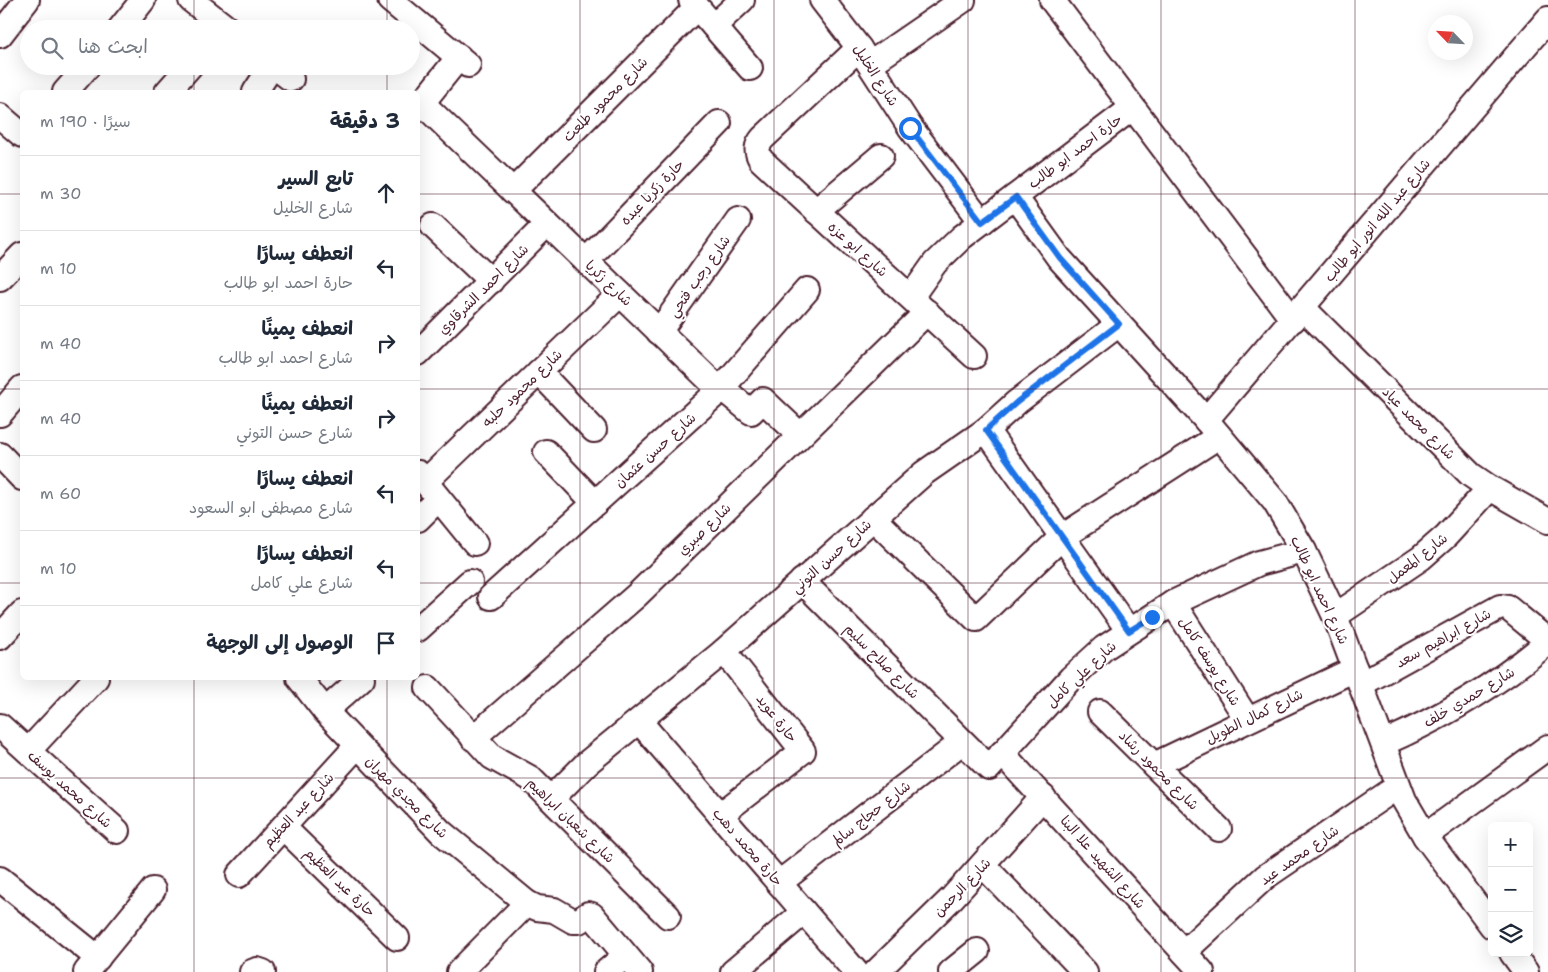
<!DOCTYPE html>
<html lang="ar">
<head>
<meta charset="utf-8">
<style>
  :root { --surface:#fff; --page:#f2f2f3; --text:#1f2937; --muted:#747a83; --line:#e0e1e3 }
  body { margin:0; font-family:"Shantell Sans","Playpen Sans Arabic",sans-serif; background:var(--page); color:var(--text); direction:rtl }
  .controls { position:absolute; right:15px; bottom:15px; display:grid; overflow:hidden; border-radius:8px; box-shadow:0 5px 20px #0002 }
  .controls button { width:45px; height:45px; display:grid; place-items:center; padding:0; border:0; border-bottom:1px solid var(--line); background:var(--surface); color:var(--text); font:25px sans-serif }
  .compass { position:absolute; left:1428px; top:15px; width:45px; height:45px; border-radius:50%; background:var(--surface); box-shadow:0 5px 20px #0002; rotate:295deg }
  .stop { position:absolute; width:15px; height:15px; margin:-11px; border:4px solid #1a73e8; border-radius:50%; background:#fff }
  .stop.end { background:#1a73e8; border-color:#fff; box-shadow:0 1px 5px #0008 }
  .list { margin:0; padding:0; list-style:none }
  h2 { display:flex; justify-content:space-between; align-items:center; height:65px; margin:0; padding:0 20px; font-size:21px }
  h2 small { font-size:16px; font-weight:400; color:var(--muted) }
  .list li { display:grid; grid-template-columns:32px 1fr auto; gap:15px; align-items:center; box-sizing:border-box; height:75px; padding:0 20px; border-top:1px solid var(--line) }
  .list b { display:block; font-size:19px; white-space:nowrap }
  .list p { margin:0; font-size:16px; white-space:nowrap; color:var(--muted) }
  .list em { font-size:16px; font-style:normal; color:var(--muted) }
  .icon { flex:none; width:28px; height:28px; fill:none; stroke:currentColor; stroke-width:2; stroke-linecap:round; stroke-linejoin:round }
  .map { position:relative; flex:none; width:1548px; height:972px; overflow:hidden; direction:ltr }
  .search { position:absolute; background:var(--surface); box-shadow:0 5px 20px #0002; left:20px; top:20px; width:400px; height:55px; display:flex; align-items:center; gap:12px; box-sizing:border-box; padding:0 18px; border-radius:28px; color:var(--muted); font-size:19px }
  .panel { position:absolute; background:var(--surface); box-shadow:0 5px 20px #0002; left:20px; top:90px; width:400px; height:590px; border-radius:8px; direction:rtl }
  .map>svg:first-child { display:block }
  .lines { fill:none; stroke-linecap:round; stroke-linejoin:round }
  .street-casing { stroke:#4a1f2b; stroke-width:28 }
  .street { stroke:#fff; stroke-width:24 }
  .route { stroke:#1a73e8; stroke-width:6 }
  .grid { fill:none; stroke:#4a1f2b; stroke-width:1; stroke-opacity:0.55 }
  .labels { text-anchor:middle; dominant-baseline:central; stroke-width:4; stroke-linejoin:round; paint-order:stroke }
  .street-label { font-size:14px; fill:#4a1f2b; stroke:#fff }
</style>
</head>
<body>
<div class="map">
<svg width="1548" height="972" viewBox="0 0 1548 972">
  <rect width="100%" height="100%" fill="#fff"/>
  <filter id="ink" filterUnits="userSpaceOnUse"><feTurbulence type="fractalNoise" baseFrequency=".02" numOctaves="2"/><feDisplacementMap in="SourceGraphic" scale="10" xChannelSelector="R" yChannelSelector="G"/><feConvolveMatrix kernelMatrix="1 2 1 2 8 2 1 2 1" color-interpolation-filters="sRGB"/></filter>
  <g filter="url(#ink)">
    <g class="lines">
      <defs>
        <g id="street">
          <polyline points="191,0 228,29"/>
          <polyline points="390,0 468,65"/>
          <polyline points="691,0 750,68"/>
          <polyline points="822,0 859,48 910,127 982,222"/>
          <polyline points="1052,0 1293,320"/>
          <polyline points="714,26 742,0"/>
          <polyline points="120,29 143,0"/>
          <polyline points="0,35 27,0"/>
          <path d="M 859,48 L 763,138 C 756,146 756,151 761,160 L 974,356"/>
          <polyline points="870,64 963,0"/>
          <polyline points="274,66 291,79"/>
          <polyline points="65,92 88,66"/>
          <polyline points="167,92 190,66"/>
          <polyline points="255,92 272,66"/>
          <polyline points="422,103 720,390 728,393 751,412 763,400 800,435"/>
          <polyline points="418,108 459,57"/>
          <polyline points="0,116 22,135"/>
          <polyline points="513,191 697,7"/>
          <polyline points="1015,197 1059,258 1206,420 1275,502 1304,551 1335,616 1404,800 1425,836 1492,926"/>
          <polyline points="816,211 881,156"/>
          <polyline points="433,226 491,281"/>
          <polyline points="586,261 719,123"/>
          <polyline points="0,278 22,255"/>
          <polyline points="911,297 935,263 962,237 1132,108"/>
          <polyline points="1303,308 1471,475 1490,488 1548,521"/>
          <polyline points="659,332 738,220"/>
          <polyline points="418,353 547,224"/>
          <polyline points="539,372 594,430"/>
          <polyline points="0,414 22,388"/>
          <polyline points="1206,420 1548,19"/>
          <polyline points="986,430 1129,631"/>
          <polyline points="546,452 595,503"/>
          <polyline points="0,455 22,478"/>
          <polyline points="418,473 475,543"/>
          <polyline points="425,482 620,294"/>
          <polyline points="873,518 976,619 1062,537 1219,436"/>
          <polyline points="418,519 438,499"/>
          <polyline points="802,581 989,768 1071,678 1104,648 1173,603 1259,563 1304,551"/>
          <polyline points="491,597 720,390 807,290"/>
          <polyline points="1173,603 1247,719"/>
          <polyline points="1335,616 1421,558 1446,536 1490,488"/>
          <polyline points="418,629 470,582"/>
          <polyline points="0,637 22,613"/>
          <polyline points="299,678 325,711 441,832 527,903 537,908 554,910 573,921 579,921 588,914 592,915 640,972"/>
          <polyline points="1361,684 1500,607 1508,608 1548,641"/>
          <polyline points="428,688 492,757 530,778 668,916"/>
          <polyline points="325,711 362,678"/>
          <polyline points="1100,712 1219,829"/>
          <polyline points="639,721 856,972"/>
          <polyline points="0,726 117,831"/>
          <polyline points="473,738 637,595 927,312"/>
          <path d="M 1384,743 C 1443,717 1498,684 1548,642"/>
          <polyline points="28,751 96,678"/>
          <polyline points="1002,753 1202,972"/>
          <polyline points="1154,765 1355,669"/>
          <polyline points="552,798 587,763 724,651 924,473 986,430 1017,402 1119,324"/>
          <polyline points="720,815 803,751 724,651"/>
          <polyline points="283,827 397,938"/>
          <polyline points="1425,836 1548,747"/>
          <polyline points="983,865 1085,972"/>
          <polyline points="239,875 357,746"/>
          <polyline points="0,879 98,958"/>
          <polyline points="779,883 962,742"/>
          <polyline points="1184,952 1265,877 1397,787"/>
          <polyline points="1512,953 1526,972"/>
          <polyline points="86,972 153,890"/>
          <polyline points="252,972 257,970 263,972"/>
          <polyline points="459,972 527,903"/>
          <polyline points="606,972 625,956"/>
          <polyline points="733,972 804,912"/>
          <polyline points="876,972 952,898 1043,797"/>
          <polyline points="951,972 977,951"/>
        </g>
      </defs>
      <use href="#street" class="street-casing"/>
      <use href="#street" class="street"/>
    </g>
  </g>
  <g class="lines" filter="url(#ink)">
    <polyline class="route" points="910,128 982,222 1016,197 1060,258 1119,324 1017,402 986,430 1129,631 1152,617"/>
  </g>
  <path class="grid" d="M 194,0 L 194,29M 387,0 L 387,29M 580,0 L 580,972M 774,0 L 774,972M 968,0 L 968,972M 1161,0 L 1161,972M 1355,0 L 1355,972M 194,66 L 194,92M 387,66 L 387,92M 0,194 L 22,194M 418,194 L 1548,194M 0,389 L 22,389M 418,389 L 1548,389M 0,583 L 22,583M 418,583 L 1548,583M 194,678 L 194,972M 387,678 L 387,972M 0,778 L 1548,778"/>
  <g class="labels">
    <g class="street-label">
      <text transform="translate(876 75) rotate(57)">شارع الخليل</text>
      <text transform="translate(605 99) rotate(-45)">شارع محمود طلعت</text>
      <text transform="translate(1075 151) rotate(-37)">حارة احمد ابو طالب</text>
      <text transform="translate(652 192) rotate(-46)">حارة زكريا عبده</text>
      <text transform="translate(1377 220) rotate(-50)">شارع عبد الله انور ابو طالب</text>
      <text transform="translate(858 249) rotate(42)">شارع ابو عزه</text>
      <text transform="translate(699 276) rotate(-55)">شارع رجب فتحي</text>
      <text transform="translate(609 283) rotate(44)">شارع زكريا</text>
      <text transform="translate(483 289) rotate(-45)">شارع احمد الشرقاوي</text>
      <text transform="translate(522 388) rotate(-44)">شارع محمود حلبه</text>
      <text transform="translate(1419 423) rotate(45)">شارع محمد عياد</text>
      <text transform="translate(655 450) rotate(-42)">شارع حسن عثمان</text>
      <text transform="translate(704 529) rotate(-44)">شارع صبري</text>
      <text transform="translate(831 556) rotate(-42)">شارع حسن التوني</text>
      <text transform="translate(1417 558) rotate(-38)">شارع المعمل</text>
      <text transform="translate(1320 590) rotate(65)">شارع احمد ابو طالب</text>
      <text transform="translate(1443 638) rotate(-29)">شارع ابراهيم سعد</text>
      <text transform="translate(882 661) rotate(45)">شارع صلاح سليم</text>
      <text transform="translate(1210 661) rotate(58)">شارع يوسف كامل</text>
      <text transform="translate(1081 674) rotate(-43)">شارع علي كامل</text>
      <text transform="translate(1469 697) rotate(-31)">شارع حمدي خلف</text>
      <text transform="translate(1254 716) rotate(-26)">شارع كمال الطويل</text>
      <text transform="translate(777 718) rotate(52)">حارة عويد</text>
      <text transform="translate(1159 770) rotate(45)">شارع محمود رشاد</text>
      <text transform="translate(70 789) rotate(42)">شارع محمد يوسف</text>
      <text transform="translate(407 797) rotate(45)">شارع مجدي مهران</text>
      <text transform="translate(298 810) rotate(-47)">شارع عبد العظيم</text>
      <text transform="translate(871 813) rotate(-38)">شارع حجاج سالم</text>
      <text transform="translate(571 820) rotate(44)">شارع شعبان ابراهيم</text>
      <text transform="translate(748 847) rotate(49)">حارة محمد دهب</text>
      <text transform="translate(1299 855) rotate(-35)">شارع محمد عيد</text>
      <text transform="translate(1103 862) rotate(48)">شارع الشهيد علا البنا</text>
      <text transform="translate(340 882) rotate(44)">حارة عبد العظيم</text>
      <text transform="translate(962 887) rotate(-46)">شارع الرحمن</text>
    </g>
  </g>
</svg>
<div class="controls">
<button>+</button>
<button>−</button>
<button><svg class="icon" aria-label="layers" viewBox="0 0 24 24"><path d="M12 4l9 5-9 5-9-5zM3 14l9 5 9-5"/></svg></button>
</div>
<svg class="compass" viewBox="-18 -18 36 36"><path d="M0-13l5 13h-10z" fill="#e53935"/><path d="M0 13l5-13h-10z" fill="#747a83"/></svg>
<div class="stop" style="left:910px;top:128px"></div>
<div class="stop end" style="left:1152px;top:617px"></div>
<div class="search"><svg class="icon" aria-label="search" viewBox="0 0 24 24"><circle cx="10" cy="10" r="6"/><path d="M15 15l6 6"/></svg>ابحث هنا</div>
<section class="panel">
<h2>3 دقيقة<small>سيرًا · 190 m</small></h2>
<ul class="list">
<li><svg class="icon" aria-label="ahead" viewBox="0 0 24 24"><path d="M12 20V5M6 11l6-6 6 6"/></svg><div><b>تابع السير</b><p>شارع الخليل</p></div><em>30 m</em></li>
<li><svg class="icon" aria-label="left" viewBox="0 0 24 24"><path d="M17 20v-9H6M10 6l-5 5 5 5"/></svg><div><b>انعطف يسارًا</b><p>حارة احمد ابو طالب</p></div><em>10 m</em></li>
<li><svg class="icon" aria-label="right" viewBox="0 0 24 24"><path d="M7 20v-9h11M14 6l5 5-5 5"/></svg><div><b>انعطف يمينًا</b><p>شارع احمد ابو طالب</p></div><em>40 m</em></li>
<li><svg class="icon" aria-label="right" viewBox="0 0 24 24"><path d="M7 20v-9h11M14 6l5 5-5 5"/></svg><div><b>انعطف يمينًا</b><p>شارع حسن التوني</p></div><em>40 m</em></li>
<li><svg class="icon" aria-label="left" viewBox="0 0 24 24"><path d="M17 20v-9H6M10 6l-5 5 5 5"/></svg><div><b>انعطف يسارًا</b><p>شارع مصطفى ابو السعود</p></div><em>60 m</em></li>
<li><svg class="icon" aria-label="left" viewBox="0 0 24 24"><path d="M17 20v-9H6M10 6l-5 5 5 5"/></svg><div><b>انعطف يسارًا</b><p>شارع علي كامل</p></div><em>10 m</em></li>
<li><svg class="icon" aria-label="arrive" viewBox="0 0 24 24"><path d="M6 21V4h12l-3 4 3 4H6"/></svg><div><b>الوصول إلى الوجهة</b></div></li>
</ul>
</section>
</div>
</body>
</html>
